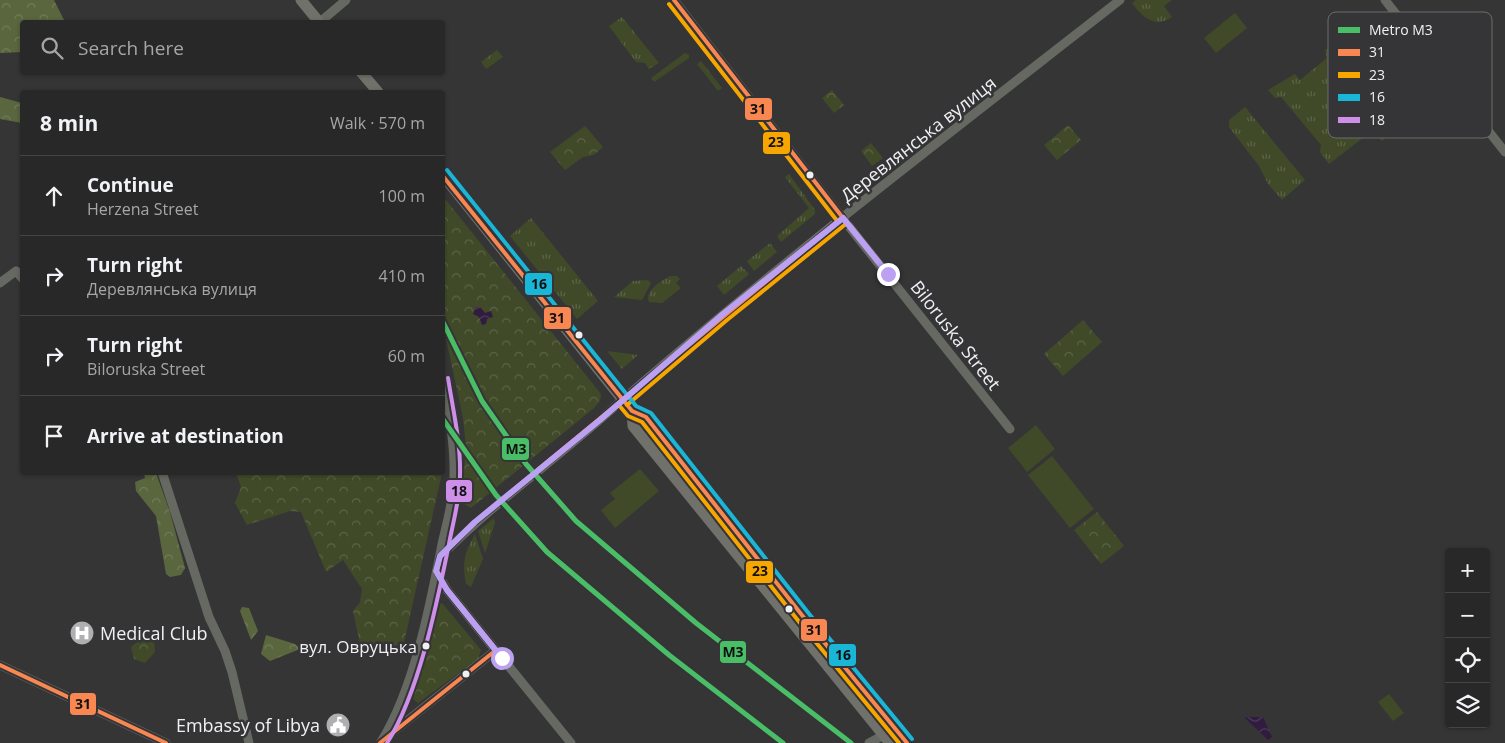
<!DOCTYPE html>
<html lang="en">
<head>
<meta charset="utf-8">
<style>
  :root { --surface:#282828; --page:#303030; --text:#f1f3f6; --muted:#a5a6a8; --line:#444445 }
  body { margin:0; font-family:"Open Sans",sans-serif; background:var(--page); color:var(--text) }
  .controls { position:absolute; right:15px; bottom:15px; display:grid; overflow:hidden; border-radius:5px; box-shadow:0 1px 4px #0004 }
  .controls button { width:45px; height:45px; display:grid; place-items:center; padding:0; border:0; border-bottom:1px solid var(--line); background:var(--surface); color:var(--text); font:25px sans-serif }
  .stop { position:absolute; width:15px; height:15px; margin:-11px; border:4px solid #bca0f2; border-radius:50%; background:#fff }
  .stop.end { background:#bca0f2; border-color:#fff; box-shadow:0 1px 5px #0008 }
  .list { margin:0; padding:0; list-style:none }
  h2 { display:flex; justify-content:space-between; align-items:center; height:65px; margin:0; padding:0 20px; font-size:21px }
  h2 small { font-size:16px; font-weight:400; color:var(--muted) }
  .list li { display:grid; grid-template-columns:32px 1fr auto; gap:15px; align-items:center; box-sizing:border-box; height:80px; padding:0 20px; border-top:1px solid var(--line) }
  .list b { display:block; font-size:19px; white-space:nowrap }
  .list p { margin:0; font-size:16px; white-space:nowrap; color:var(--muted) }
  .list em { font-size:16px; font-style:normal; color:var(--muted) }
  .icon { flex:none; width:28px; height:28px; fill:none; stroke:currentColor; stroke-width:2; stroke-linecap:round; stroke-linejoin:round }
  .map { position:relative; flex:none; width:1505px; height:743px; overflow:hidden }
  .search { position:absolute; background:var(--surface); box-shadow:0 1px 4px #0004; left:20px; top:20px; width:425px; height:55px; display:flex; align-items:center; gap:12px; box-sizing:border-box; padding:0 18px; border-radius:5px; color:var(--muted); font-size:19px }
  .panel { position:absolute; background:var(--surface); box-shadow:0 1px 4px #0004; left:20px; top:90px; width:425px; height:385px; border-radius:5px }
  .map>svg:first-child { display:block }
  .grass { fill:url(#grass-tufts) }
  .forest { fill:url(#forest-crowns) }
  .park { fill:url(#park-crowns) }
  .garden { fill:#404a28 }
  .water { fill:url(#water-waves) }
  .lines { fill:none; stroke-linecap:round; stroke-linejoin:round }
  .minor { stroke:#666862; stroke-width:9 }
  .major { stroke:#6f716a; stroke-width:11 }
  .bus-1-casing { stroke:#353437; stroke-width:8 }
  .bus-2-casing { stroke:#353437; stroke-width:8 }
  .bus-3-casing { stroke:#353437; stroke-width:8 }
  .bus-4-casing { stroke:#353437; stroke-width:8 }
  .bus-1 { stroke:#f88751; stroke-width:4 }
  .bus-2 { stroke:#f7a600; stroke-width:4 }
  .bus-3 { stroke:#1ab6d8; stroke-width:4 }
  .bus-4 { stroke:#ce8fe9; stroke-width:4 }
  .metro-1-casing { stroke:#353437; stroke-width:9 }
  .metro-1 { stroke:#4abe66; stroke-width:5 }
  .route { stroke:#bca0f2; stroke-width:6 }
  .bus-dot { fill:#f0eff1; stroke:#353437; stroke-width:2 }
  .labels { text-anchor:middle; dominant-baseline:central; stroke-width:5; stroke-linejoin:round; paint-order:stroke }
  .bus-label { font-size:17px; fill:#f0eff1; stroke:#353437; text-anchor:end }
  .street-label { font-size:18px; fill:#f0eff1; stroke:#353437 }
  .poi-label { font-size:18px; fill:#f0eff1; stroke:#353437; text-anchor:start }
  .key { fill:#353437; stroke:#6d6c6f; stroke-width:1 }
  .key-label { font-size:14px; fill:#f0eff1 }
  .line-badge { stroke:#353437; stroke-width:2 }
  .pale-badge-label { font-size:14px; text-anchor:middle; font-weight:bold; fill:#111 }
</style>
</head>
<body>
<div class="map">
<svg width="1505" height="743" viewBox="0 0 1505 743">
  <defs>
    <pattern id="grass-tufts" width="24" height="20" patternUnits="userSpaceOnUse" patternTransform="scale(1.25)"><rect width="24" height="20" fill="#404a28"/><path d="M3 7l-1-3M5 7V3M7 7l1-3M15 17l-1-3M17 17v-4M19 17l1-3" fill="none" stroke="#5c6448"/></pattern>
    <pattern id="forest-crowns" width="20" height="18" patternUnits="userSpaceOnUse" patternTransform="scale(1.25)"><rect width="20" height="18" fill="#5a663e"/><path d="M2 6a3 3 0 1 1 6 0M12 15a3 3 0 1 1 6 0" fill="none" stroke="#727c5a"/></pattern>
    <pattern id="park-crowns" width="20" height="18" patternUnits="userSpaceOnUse" patternTransform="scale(1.25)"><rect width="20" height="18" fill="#404a28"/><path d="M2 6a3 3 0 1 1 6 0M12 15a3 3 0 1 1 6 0" fill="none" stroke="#5c6448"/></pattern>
    <pattern id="water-waves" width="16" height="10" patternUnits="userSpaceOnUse" patternTransform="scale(1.25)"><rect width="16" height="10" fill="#2f1c3f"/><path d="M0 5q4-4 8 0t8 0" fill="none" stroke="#4d3d5b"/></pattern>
  </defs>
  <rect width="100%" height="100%" fill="#353536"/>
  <g class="grass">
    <path d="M 1136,0 L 1172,0 L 1164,6 L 1172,17 C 1155,29 1142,17 1132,3 Z"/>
    <polygon points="622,17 659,63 649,69 645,63 636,62 609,26"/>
    <polygon points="1335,43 1336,51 1370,87 1376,88 1398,112 1410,108 1414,115 1382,141 1373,130 1329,164 1320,152 1321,145 1281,97 1275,98 1268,90 1295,74 1300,80 1327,58 1325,50"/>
    <polygon points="497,50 503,57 486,69 481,62"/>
    <polygon points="685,53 689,55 689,58 654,82 651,78"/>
    <polygon points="701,61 722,88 718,91 697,64"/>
    <polygon points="1245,107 1305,180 1282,200 1268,184 1259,166 1229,127 1229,120"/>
    <polygon points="789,174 815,210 815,214 781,242 777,236 809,208 785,177"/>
    <polygon points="531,218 598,301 577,319 510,236"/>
    <polygon points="770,243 777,252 754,271 747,261"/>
    <polygon points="741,266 749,274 724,295 717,286"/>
    <path d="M 671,276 L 677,276 L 680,279 L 676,283 L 681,288 L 662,303 L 649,302 C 645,290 662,280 671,276 Z"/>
    <polygon points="648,280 651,283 642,300 614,297 633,281"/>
    <polygon points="607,351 638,355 622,369"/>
    <polygon points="494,518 495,523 485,553 478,531"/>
    <path d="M 475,534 L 483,559 L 471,587 L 466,584 C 462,562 464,554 475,534 Z"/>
  </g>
  <g class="forest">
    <polygon points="0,0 54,0 65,22 22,22 22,52 0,53"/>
    <polygon points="0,97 22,103 22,123 0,119"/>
    <polygon points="144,473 156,473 170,512 185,568 181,575 170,577 166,574 156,516 136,491 135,482 145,478"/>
    <polygon points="242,607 249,608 258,631 251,640 240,611"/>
    <polygon points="266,635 295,644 300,649 270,661 261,654"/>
  </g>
  <g class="park">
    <polygon points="832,90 844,105 834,113 822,98"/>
    <polygon points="1068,125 1081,140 1057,160 1044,145"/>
    <polygon points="585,126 603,147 594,155 583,157 565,170 550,152"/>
    <polygon points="871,143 883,158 872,166 861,151"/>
    <polygon points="442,195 601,394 600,401 594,408 471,508 461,502 466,447 463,418 443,324"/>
    <polygon points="1083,320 1102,342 1063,376 1044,354"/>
    <polygon points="236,473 442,473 404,643 362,654 353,611 360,602 362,589 343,560 326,572 301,512 290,511 247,525 235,503 241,487"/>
    <polygon points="1097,512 1124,546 1101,564 1074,530"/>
    <polygon points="442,603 481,650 478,659 418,703 413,699 437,605"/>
    <polygon points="147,638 154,640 155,652 145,663 134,659 131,647 141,639"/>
  </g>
  <g class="garden">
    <polygon points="1235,13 1247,28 1216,53 1204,38"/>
    <polygon points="1036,425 1055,449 1027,472 1008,448"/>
    <polygon points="1052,456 1094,509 1070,528 1028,475"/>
    <polygon points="640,469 659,491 615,528 601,510 615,499 610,493"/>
    <polygon points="1389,694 1404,713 1393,721 1378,702"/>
  </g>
  <g class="water">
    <polygon points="476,307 481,308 485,313 491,311 493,317 487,319 486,324 482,325 479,317 473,314"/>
    <polygon points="1244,717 1263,717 1272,737 1268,740"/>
  </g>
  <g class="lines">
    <g class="minor">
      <polyline points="674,0 847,224 1010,429"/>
      <polyline points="1385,0 1505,152"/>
      <polyline points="320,22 346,0"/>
      <polyline points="0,283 16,271 22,278"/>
      <polyline points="162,472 209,617 225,651 232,672 249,743"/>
      <path d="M 440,557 C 491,505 550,464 604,416 C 770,270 946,136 1120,0"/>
      <polyline points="437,571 447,590 571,743"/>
      <polyline points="0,665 166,743"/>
      <polyline points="388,736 496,650"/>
      <path d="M 381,742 C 414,689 430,606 442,544 C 447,522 454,499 454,477 C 455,444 449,410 442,379"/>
      <polyline points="869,743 895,729"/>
    </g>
    <g class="major">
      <polyline points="301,0 319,22"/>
      <polyline points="361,72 378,92"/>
      <polyline points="442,174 623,400 632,411 646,417 805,619 907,743"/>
      <polyline points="632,411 633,426 890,743"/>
    </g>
    <defs>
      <g id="bus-1">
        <polyline points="674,0 843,218"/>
        <polyline points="442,175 632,411 646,417 805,619 907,743"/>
        <polyline points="0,665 166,743"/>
        <polyline points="380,743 496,650 447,590 437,571 440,557 471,525 843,218"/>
      </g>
      <g id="bus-2">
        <polyline points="669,4 838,222"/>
        <polyline points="618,404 628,416 642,422 800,623 899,743"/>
        <polyline points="627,405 727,320 847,223"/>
      </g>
      <polyline id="bus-3" points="447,170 636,406 651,413 810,615 912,739"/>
      <path id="bus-4" d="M 387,743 C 419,693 437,603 449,544 C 453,522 460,499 460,476 C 461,443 453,410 448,378"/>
    </defs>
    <use href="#bus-1" class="bus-1-casing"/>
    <use href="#bus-2" class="bus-2-casing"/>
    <use href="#bus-3" class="bus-3-casing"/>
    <use href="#bus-4" class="bus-4-casing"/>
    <use href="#bus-1" class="bus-1"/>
    <use href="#bus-2" class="bus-2"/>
    <use href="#bus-3" class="bus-3"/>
    <use href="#bus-4" class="bus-4"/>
    <defs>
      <g id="metro-1">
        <polyline points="442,320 482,401 526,464 576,521 696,623 851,743"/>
        <polyline points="442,418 496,495 547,552 669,655 783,743"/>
      </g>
    </defs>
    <use href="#metro-1" class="metro-1-casing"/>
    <use href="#metro-1" class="metro-1"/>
  </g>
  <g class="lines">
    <polyline class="route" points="502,658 447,590 436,571 440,556 475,522 600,420 723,314 843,218 888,274"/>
  </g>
  <defs>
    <symbol id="hospital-disc" viewBox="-11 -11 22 22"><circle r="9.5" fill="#afaeb0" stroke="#353437"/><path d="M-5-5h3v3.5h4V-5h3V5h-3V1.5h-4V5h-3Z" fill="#fff"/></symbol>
    <symbol id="civic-disc" viewBox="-11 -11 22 22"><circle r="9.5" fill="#afaeb0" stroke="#353437"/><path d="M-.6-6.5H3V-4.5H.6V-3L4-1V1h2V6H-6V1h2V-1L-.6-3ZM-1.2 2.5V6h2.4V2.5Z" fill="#fff"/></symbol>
  </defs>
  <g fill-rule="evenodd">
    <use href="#hospital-disc" x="68" y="619" width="28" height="28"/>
    <use href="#civic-disc" x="324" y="711" width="28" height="28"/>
  </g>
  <g class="bus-dot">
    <circle cx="810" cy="175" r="4.5"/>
    <circle cx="579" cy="335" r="4.5"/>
    <circle cx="789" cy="609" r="4.5"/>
    <circle cx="426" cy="646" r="4.5"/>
    <circle cx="466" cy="674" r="4.5"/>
  </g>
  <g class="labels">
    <g class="bus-label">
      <text x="417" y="646">вул. Овруцька</text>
    </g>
    <g class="street-label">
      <text transform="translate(918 139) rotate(-38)">Деревлянська вулиця</text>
      <text transform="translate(956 335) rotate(52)">Biloruska Street</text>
    </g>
    <g class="poi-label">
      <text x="100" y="633">Medical Club</text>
      <text x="320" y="725" text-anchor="end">Embassy of Libya</text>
    </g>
  </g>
  <rect x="1328" y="12" width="164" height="126" rx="8" class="key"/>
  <rect x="1338" y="27" width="22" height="6" fill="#4abe66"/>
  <rect x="1338" y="49" width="22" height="7" fill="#f88751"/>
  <rect x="1338" y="72" width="22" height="6" fill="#f7a600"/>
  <rect x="1338" y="94" width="22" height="7" fill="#1ab6d8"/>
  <rect x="1338" y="117" width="22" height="6" fill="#ce8fe9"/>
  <g class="key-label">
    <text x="1369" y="35">Metro M3</text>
    <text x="1369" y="57">31</text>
    <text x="1369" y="80">23</text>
    <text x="1369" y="102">16</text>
    <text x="1369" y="125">18</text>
  </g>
  <g class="line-badge">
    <rect x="744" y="97" width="29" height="24" rx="5" fill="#f88751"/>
    <rect x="762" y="131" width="29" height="24" rx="5" fill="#f7a600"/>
    <rect x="524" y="272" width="29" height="24" rx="5" fill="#1ab6d8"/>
    <rect x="543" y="306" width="29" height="24" rx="5" fill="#f88751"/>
    <rect x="501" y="437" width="29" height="24" rx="5" fill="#4abe66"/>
    <rect x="445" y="479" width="28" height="24" rx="5" fill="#ce8fe9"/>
    <rect x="745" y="560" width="29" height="24" rx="5" fill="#f7a600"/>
    <rect x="800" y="618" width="28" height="24" rx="5" fill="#f88751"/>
    <rect x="719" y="640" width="28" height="24" rx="5" fill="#4abe66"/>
    <rect x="828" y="643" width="29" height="24" rx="5" fill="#1ab6d8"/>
    <rect x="69" y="692" width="28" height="24" rx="5" fill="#f88751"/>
  </g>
  <g class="pale-badge-label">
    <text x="758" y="114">31</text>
    <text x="776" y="147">23</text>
    <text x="539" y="289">16</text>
    <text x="557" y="323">31</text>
    <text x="516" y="454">M3</text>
    <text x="459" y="496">18</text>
    <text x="760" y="576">23</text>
    <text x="814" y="635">31</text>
    <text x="733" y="657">M3</text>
    <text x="843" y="660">16</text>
    <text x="83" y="709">31</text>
  </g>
</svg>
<div class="controls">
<button>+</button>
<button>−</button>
<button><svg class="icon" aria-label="locate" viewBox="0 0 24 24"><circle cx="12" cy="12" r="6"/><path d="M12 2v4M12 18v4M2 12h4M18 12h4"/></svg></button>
<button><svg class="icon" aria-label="layers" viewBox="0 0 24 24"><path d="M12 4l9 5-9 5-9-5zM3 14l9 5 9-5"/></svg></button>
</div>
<div class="stop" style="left:502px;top:658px"></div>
<div class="stop end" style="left:888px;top:274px"></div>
<div class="search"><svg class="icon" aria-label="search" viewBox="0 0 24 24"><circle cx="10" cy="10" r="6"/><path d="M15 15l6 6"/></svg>Search here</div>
<section class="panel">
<h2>8 min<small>Walk · 570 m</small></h2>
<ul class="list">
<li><svg class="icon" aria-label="ahead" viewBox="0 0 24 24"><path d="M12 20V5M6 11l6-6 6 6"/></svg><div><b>Continue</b><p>Herzena Street</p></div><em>100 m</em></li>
<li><svg class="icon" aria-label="right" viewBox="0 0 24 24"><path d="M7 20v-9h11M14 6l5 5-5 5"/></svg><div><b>Turn right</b><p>Деревлянська вулиця</p></div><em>410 m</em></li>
<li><svg class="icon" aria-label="right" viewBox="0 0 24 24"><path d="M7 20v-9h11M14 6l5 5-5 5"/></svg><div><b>Turn right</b><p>Biloruska Street</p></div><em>60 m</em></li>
<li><svg class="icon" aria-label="arrive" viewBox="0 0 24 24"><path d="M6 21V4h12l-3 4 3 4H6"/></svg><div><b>Arrive at destination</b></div></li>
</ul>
</section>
</div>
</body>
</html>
